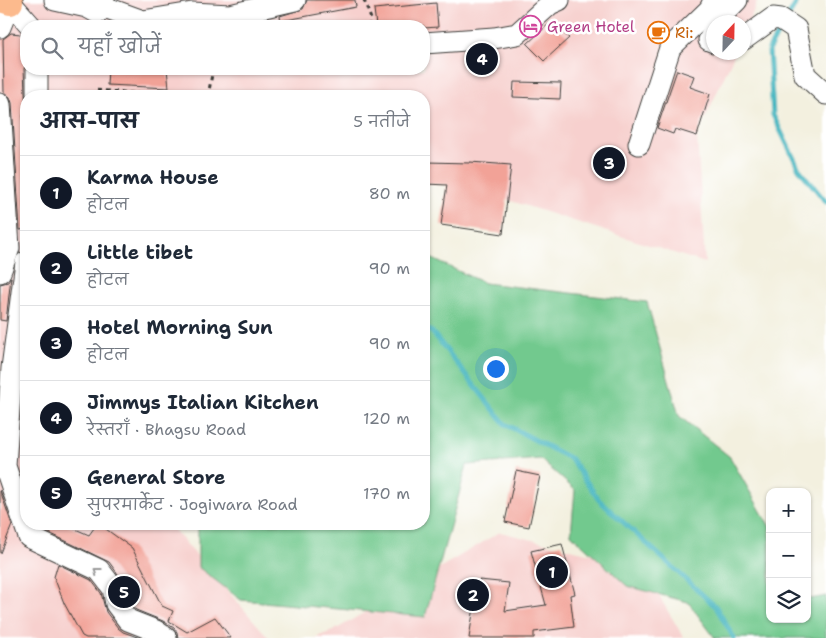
<!DOCTYPE html>
<html lang="hi">
<head>
<meta charset="utf-8">
<style>
  :root { --surface:#fff; --page:#f2f2f3; --text:#1f2937; --muted:#747a83; --line:#e0e1e3; --accent:#111827 }
  body { margin:0; font-family:"Shantell Sans","Playpen Sans Deva",sans-serif; background:var(--page); color:var(--text) }
  .controls { position:absolute; right:15px; bottom:15px; display:grid; overflow:hidden; border-radius:10px; box-shadow:0 1px 4px #0004 }
  .controls button { width:45px; height:45px; display:grid; place-items:center; padding:0; border:0; border-bottom:1px solid var(--line); background:var(--surface); color:var(--text); font:25px sans-serif }
  .compass { position:absolute; left:706px; top:15px; width:45px; height:45px; border-radius:50%; background:var(--surface); box-shadow:0 1px 4px #0004; rotate:22deg }
  .you { position:absolute; left:495px; top:368px; width:18px; height:18px; margin:-12px; border:4px solid #fff; border-radius:50%; background:#1a73e8; box-shadow:0 0 0 8px #1a73e833 }
  .badge { display:grid; place-items:center; width:32px; height:32px; border-radius:50%; background:var(--accent); color:#fff; font-size:16px; font-weight:700 }
  .pin { position:absolute; translate:-50% -50%; border:2px solid #fff; box-shadow:0 1px 5px #0006 }
  .list { margin:0; padding:0; list-style:none }
  h2 { display:flex; justify-content:space-between; align-items:center; height:65px; margin:0; padding:0 20px; font-size:21px }
  h2 small { font-size:16px; font-weight:400; color:var(--muted) }
  .list li { display:grid; grid-template-columns:32px 1fr auto; gap:15px; align-items:center; box-sizing:border-box; height:75px; padding:0 20px; border-top:1px solid var(--line) }
  .list b { display:block; font-size:19px; white-space:nowrap }
  .list p { margin:0; font-size:16px; white-space:nowrap; color:var(--muted) }
  .list em { font-size:16px; font-style:normal; color:var(--muted) }
  .icon { flex:none; width:28px; height:28px; fill:none; stroke:currentColor; stroke-width:2; stroke-linecap:round; stroke-linejoin:round }
  .map { position:relative; flex:none; width:826px; height:638px; overflow:hidden }
  .search { position:absolute; background:var(--surface); box-shadow:0 1px 4px #0004; left:20px; top:20px; width:410px; height:55px; display:flex; align-items:center; gap:12px; box-sizing:border-box; padding:0 18px; border-radius:20px; color:var(--muted); font-size:19px }
  .panel { position:absolute; background:var(--surface); box-shadow:0 1px 4px #0004; left:20px; top:90px; width:410px; height:440px; border-radius:20px }
  .map>svg:first-child { display:block }
  .built { fill:#f7d0ce; fill-rule:evenodd }
  .green { fill:#72c98e; stroke:#477255 }
  .lines { fill:none; stroke-linecap:round; stroke-linejoin:round }
  .stream { stroke:#47b6c0; stroke-width:5 }
  .building { fill:#f2a297 }
  .minor-casing { stroke:#3c3c39; stroke-width:23 }
  .major-casing { stroke:#3c3c39; stroke-width:28 }
  .path { stroke:#3c3c39; stroke-width:3; stroke-dasharray:4 4; stroke-linecap:butt }
  .minor { stroke:#fff; stroke-width:21 }
  .major { stroke:#fcba8d; stroke-width:26 }
  .oneway { stroke:#999 }
  .labels { text-anchor:middle; dominant-baseline:central; stroke-width:5; stroke-linejoin:round; paint-order:stroke }
  .hotel-label { font-size:15px; fill:#b23c85; stroke:#fff; text-anchor:start }
  .food-label { font-size:15px; fill:#c56008; stroke:#fff; text-anchor:start }
</style>
</head>
<body>
<div class="map">
<svg width="826" height="638" viewBox="0 0 826 638">
  <rect width="100%" height="100%" fill="#fff"/>
  <filter id="ink" filterUnits="userSpaceOnUse"><feTurbulence type="fractalNoise" baseFrequency=".02" numOctaves="2"/><feDisplacementMap in="SourceGraphic" scale="10" xChannelSelector="R" yChannelSelector="G"/><feConvolveMatrix kernelMatrix="1 2 1 2 8 2 1 2 1" color-interpolation-filters="sRGB"/></filter>
  <filter id="wash" filterUnits="userSpaceOnUse"><feTurbulence type="fractalNoise" baseFrequency=".0096" numOctaves="4" result="noise"/><feDisplacementMap in="SourceGraphic" scale="20" xChannelSelector="R" yChannelSelector="G"/><feGaussianBlur stdDeviation="1.12" result="paint"/><feColorMatrix in="noise" values="0 0 0 0 0 0 0 0 0 0 0 0 0 0 0 0 0 1.4 0 .05"/><feComposite in="paint" operator="in"/></filter>
  <g filter="url(#wash)">
    <rect width="100%" height="100%" fill="#f3f0df"/>
    <g class="built">
      <path d="M 0,0 L 758,0 L 744,33 L 744,22 L 714,22 L 714,52 L 735,53 L 697,136 L 705,263 L 424,173 L 424,96 L 26,96 L 26,524 L 169,524 L 269,638 L 0,638 ZM 26,26 L 424,26 L 424,69 L 26,69 Z"/>
      <polygon points="500,532 641,566 684,638 314,638 335,630"/>
    </g>
    <polygon class="green" points="424,255 484,283 647,302 679,416 730,457 770,527 770,619 807,619 807,593 810,599 826,596 826,638 715,638 688,602 627,586 571,534 575,490 540,459 467,465 425,617 241,600 198,567 198,524 424,524"/>
    <g class="lines">
      <g class="stream">
        <polyline points="788,17 798,0"/>
        <polyline points="782,26 769,49 773,115 799,169 826,202"/>
        <polyline points="424,328 432,332 505,424 571,459 599,500 716,607 734,638"/>
      </g>
    </g>
    <g id="blocks">
      <g class="building">
        <polygon points="307,0 355,0 356,7 281,21 280,16 303,9"/>
        <polygon points="436,3 438,27 424,28 424,26 376,26 374,9"/>
        <polygon points="551,22 569,38 544,61 527,44"/>
        <polygon points="11,33 21,34 26,37 26,63 24,69 26,115 23,115 26,149 26,229 20,230 12,103 10,97 4,92 3,39"/>
        <polygon points="108,69 167,69 169,88 107,85"/>
        <polygon points="677,70 694,76 690,87 710,94 697,136 675,129 673,134 657,128"/>
        <polygon points="514,82 561,83 560,99 513,97"/>
        <polygon points="426,162 470,163 470,162 511,165 503,234 441,225 447,185 426,184"/>
        <polygon points="11,277 6,321 0,320 0,284 8,282"/>
        <polygon points="516,471 540,476 529,527 505,522"/>
        <polygon points="0,490 12,525 1,553 0,553"/>
        <polygon points="38,524 64,524 89,535 97,524 99,524 132,548 162,606 173,611 169,621 187,632 215,617 231,638 178,638 177,632 174,628 163,621 136,610 128,599 123,581 109,562 39,528"/>
        <polygon points="562,544 575,594 570,595 574,627 534,632 534,638 469,638 474,607 475,607 479,580 509,583 505,611 546,605 531,551"/>
        <polygon points="58,564 91,580 101,593 106,612 118,628 123,632 140,638 86,638 82,636 64,603 54,577"/>
      </g>
    </g>
  </g>
  <g filter="url(#ink)">
    <use href="#blocks" fill-opacity="0" stroke="#3c3c39" stroke-width="1"/>
    <g class="lines">
      <defs>
        <g id="minor">
          <polyline points="8,0 31,26"/>
          <polyline points="55,0 87,7 98,13"/>
          <polyline points="85,0 143,21 192,13 230,15 295,0"/>
          <polyline points="718,22 722,15 737,0"/>
          <polyline points="0,27 11,0"/>
          <polyline points="714,31 709,40 714,42"/>
          <polyline points="744,39 773,18 781,19 796,29 805,75 826,94"/>
          <polyline points="424,43 494,38 517,34 550,4 559,0"/>
          <polyline points="37,96 37,69"/>
          <polyline points="0,104 9,248 0,272"/>
          <polyline points="639,144 670,48 710,9 714,0"/>
          <polyline points="26,262 12,368 5,466 29,537 99,570 113,588 116,604 128,620 156,631 166,638"/>
        </g>
        <polyline id="major" points="4,0 10,2"/>
      </defs>
      <use href="#minor" class="minor-casing"/>
      <use href="#major" class="major-casing"/>
      <g class="path">
        <polyline points="364,0 371,19 369,26"/>
        <polyline points="94,96 95,90 171,96"/>
        <polyline points="208,96 213,69"/>
      </g>
      <use href="#minor" class="minor"/>
      <use href="#major" class="major"/>
    </g>
    <defs><path id="oneway-chevron" d="M-2-3.5L2.5 0L-2 3.5" fill="none" stroke-width="1.6" stroke-linecap="round" stroke-linejoin="round" transform="scale(1.25)"/></defs>
    <use class="oneway" href="#oneway-chevron" transform="translate(97 571) rotate(-142)"/>
  </g>
  <defs>
    <symbol id="hotel-ring" viewBox="-11 -11 22 22"><circle r="9.5" fill="#fff" stroke="#d1479c" stroke-width="1.5"/><path d="M-6-4.5h1.5V1H6V5H4.5V3h-9V5H-6ZM-4 0a1.8 1.8 0 1 1 3.6 0ZM.5 0V-2.5h3Q6-2.5 6 0Z" fill="#d1479c"/></symbol>
    <symbol id="cafe-ring" viewBox="-11 -11 22 22"><circle r="9.5" fill="#fff" stroke="#e8710a" stroke-width="1.5"/><path d="M-5.5-4.5H6V0H3Q3 3.5 0 3.5H-2.5Q-5.5 3.5-5.5 0ZM3-3.2v2h1.7v-2ZM-6 4.5H4V6H-6Z" fill="#e8710a"/></symbol>
  </defs>
  <g fill-rule="evenodd">
    <use href="#hotel-ring" x="518" y="14" width="25" height="25"/>
    <use href="#cafe-ring" x="646" y="20" width="25" height="25"/>
  </g>
  <g class="labels">
    <g class="hotel-label">
      <text x="547" y="27">Green Hotel</text>
    </g>
    <g class="food-label">
      <text x="675" y="33">Ri:</text>
    </g>
  </g>
</svg>
<div class="controls">
<button>+</button>
<button>−</button>
<button><svg class="icon" aria-label="layers" viewBox="0 0 24 24"><path d="M12 4l9 5-9 5-9-5zM3 14l9 5 9-5"/></svg></button>
</div>
<svg class="compass" viewBox="-18 -18 36 36"><path d="M0-13l5 13h-10z" fill="#e53935"/><path d="M0 13l5-13h-10z" fill="#747a83"/></svg>
<div class="you"></div>
<div class="pin badge" style="left:552px;top:572px">1</div>
<div class="pin badge" style="left:473px;top:595px">2</div>
<div class="pin badge" style="left:609px;top:163px">3</div>
<div class="pin badge" style="left:482px;top:59px">4</div>
<div class="pin badge" style="left:124px;top:592px">5</div>
<div class="search"><svg class="icon" aria-label="search" viewBox="0 0 24 24"><circle cx="10" cy="10" r="6"/><path d="M15 15l6 6"/></svg>यहाँ खोजें</div>
<section class="panel">
<h2>आस-पास<small>5 नतीजे</small></h2>
<ul class="list">
<li><span class="badge">1</span><div><b>Karma House</b><p>होटल</p></div><em>80 m</em></li>
<li><span class="badge">2</span><div><b>Little tibet</b><p>होटल</p></div><em>90 m</em></li>
<li><span class="badge">3</span><div><b>Hotel Morning Sun</b><p>होटल</p></div><em>90 m</em></li>
<li><span class="badge">4</span><div><b>Jimmys Italian Kitchen</b><p>रेस्तराँ · Bhagsu Road</p></div><em>120 m</em></li>
<li><span class="badge">5</span><div><b>General Store</b><p>सुपरमार्केट · Jogiwara Road</p></div><em>170 m</em></li>
</ul>
</section>
</div>
</body>
</html>
